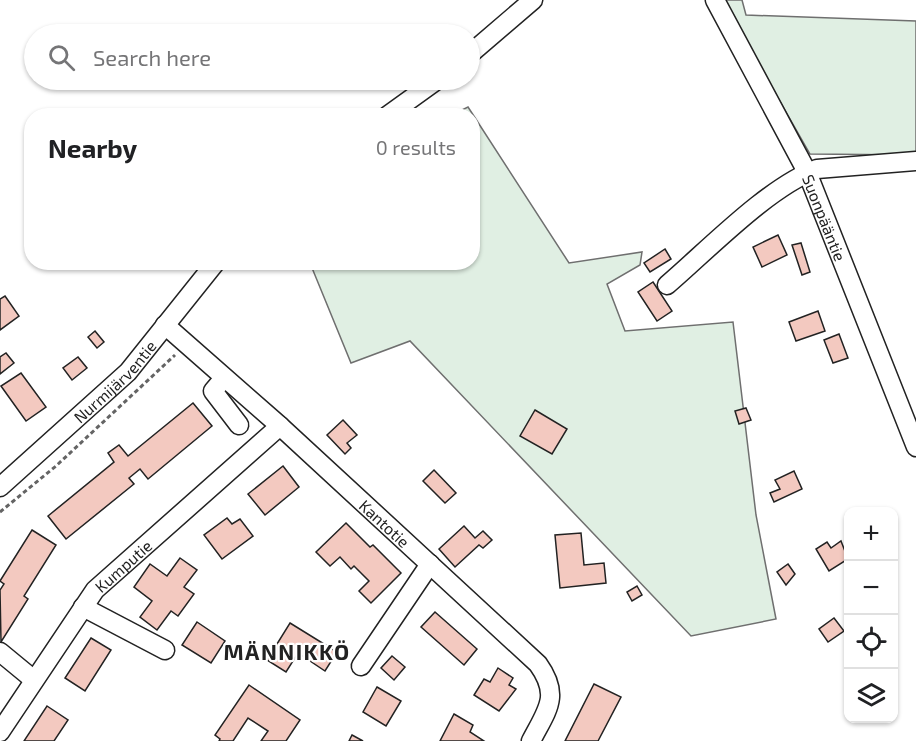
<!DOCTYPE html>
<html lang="en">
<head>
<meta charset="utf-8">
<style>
  :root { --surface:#fff; --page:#f2f2f2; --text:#202124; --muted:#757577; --line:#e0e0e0 }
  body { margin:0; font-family:"Exo 2",sans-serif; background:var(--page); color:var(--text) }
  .controls { position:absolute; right:18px; bottom:18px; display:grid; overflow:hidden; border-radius:12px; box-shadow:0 2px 4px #0004 }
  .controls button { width:54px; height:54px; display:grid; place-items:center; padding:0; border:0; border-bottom:2px solid var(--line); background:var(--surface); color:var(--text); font:30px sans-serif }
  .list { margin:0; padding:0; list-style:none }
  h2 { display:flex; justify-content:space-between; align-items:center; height:78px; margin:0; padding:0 24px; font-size:26px }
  h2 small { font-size:20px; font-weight:400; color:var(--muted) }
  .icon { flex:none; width:33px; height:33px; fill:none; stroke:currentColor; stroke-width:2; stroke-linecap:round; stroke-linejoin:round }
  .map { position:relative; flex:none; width:916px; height:741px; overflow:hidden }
  .search { position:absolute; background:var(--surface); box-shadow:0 2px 4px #0004; left:24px; top:24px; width:456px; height:66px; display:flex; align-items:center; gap:15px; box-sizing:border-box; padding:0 21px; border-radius:33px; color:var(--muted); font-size:22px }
  .panel { position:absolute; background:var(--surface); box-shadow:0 2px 4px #0004; left:24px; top:108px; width:456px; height:162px; border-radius:24px }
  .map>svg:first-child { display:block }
  .green { fill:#e0efe3; stroke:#6f6f6f; stroke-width:1.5 }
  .building { fill:#f3c9c0; stroke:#222; stroke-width:1.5 }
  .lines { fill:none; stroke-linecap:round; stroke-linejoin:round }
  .minor-casing { stroke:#222; stroke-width:21 }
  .path { stroke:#646464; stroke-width:3; stroke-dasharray:4.5 3; stroke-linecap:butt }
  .minor { stroke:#fff; stroke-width:18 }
  .labels { text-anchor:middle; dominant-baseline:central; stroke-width:4.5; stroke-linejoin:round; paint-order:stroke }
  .street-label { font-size:16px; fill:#222; stroke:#fff }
  .district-label { font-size:22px; font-weight:bold; letter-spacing:1.5px; fill:#222; stroke:#fff }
</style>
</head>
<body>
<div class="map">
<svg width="916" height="741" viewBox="0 0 916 741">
  <rect width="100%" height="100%" fill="#fff"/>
  <g class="green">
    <polygon points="722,0 742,0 746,15 916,21 916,155 810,154"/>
    <polygon points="468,107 569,263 642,252 640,265 607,284 625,331 733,322 756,515 776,619 691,636 410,341 351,363 310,263 472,262 472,116 452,115"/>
  </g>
  <g class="building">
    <polygon points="778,235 787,255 762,267 753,247"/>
    <polygon points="801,243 810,272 802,275 792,245"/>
    <polygon points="665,249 671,259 650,272 644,263"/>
    <polygon points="653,282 672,311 657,321 638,292"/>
    <polygon points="5,296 19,316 0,330 0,299"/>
    <polygon points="818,311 825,331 796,341 789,322"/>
    <polygon points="95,331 104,342 97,348 88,337"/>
    <polygon points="839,334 848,358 833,363 824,340"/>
    <polygon points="6,353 14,363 0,374 0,357"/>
    <polygon points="78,357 87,368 72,380 63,368"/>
    <polygon points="21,373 46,407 26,421 1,386"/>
    <polygon points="193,403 212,426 148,479 140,469 129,478 134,484 66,539 48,516 114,462 108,453 119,445 128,456"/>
    <polygon points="746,408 751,420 739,424 735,411"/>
    <polygon points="535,410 567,429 552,454 520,436"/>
    <polygon points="343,420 357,435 347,443 351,448 345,454 327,435"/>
    <polygon points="283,466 299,487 265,515 248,494"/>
    <polygon points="434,470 456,493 445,503 423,481"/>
    <polygon points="794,471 802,489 774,502 770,493 780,489 775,480"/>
    <polygon points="227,518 232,524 240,519 253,536 222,559 204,535"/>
    <polygon points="346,523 370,547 373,545 401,573 371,603 359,591 369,581 354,566 351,569 340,557 330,566 316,552"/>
    <polygon points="464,526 475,538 483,531 492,540 483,548 479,545 455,567 439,549"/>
    <polygon points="32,530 56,545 24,596 28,599 1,642 0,590 4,584 0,581"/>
    <polygon points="581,533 584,565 604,563 606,583 560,588 555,535"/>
    <polygon points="841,541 848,559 829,571 816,549 827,542 831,548"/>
    <polygon points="180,558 197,570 184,587 194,594 178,616 171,611 157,630 140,617 152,601 134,587 150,564 167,576"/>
    <polygon points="788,564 795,574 786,585 777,572"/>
    <polygon points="637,586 642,595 632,601 627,592"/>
    <polygon points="435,612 477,649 464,665 421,627"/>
    <polygon points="834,618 844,631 828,642 819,629"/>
    <polygon points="197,622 225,641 211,663 182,645"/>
    <polygon points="290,623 337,652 325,671 298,653 286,672 267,660"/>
    <polygon points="91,638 111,650 85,691 65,678"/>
    <polygon points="392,656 405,667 394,680 381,668"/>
    <polygon points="498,668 513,678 509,685 516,689 499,711 474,695 484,679 490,682"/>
    <polygon points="594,684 621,697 598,741 565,741"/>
    <polygon points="249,685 300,720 286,741 261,741 268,731 248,718 233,741 219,741 220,739 215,735"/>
    <polygon points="377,687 401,701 386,726 363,712"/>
    <polygon points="47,706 68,720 54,741 24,741"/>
    <polygon points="454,714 473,725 470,732 484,741 440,741"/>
    <polygon points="352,735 363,741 349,741"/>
  </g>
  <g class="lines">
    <defs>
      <g id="minor">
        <path id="s1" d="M 715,0 L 807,172 L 916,447"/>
        <polyline points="470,54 533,0"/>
        <polyline points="387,116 437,80"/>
        <path d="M 667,285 C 708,250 768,187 817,169 L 916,161"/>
        <path id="s2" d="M 165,325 L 280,426 L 538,664 C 561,696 547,710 531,741"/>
        <polyline points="224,378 213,391 239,425"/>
        <path id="s3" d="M 0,487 L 128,372 L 216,262"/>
        <polyline points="83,607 165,650"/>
        <polyline points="0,652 34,680"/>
        <polyline points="361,666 430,564"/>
        <path id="s4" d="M 0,732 L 95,590 L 280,426"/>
      </g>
    </defs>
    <use href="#minor" class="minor-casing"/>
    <polyline class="path" points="0,512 56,466 175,355"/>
    <use href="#minor" class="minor"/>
  </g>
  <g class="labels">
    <g class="street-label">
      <text stroke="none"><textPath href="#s1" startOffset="244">Suonpääntie</textPath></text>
      <text stroke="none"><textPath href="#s3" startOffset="156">Nurmijärventie</textPath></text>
      <text stroke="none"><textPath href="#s2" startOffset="296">Kantotie</textPath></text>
      <text stroke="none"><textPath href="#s4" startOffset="208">Kumputie</textPath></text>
    </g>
    <g class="district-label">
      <text x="287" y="651">MÄNNIKKÖ</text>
    </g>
  </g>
</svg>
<div class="controls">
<button>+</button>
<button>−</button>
<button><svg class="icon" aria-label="locate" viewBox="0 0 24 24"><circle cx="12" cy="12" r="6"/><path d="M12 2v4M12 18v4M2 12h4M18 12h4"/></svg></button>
<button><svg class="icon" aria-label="layers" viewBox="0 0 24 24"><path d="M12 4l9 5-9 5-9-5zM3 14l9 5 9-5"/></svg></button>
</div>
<div class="search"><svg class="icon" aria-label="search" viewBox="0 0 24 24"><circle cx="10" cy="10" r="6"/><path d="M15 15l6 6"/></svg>Search here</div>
<section class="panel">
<h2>Nearby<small>0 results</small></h2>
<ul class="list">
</ul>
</section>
</div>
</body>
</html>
